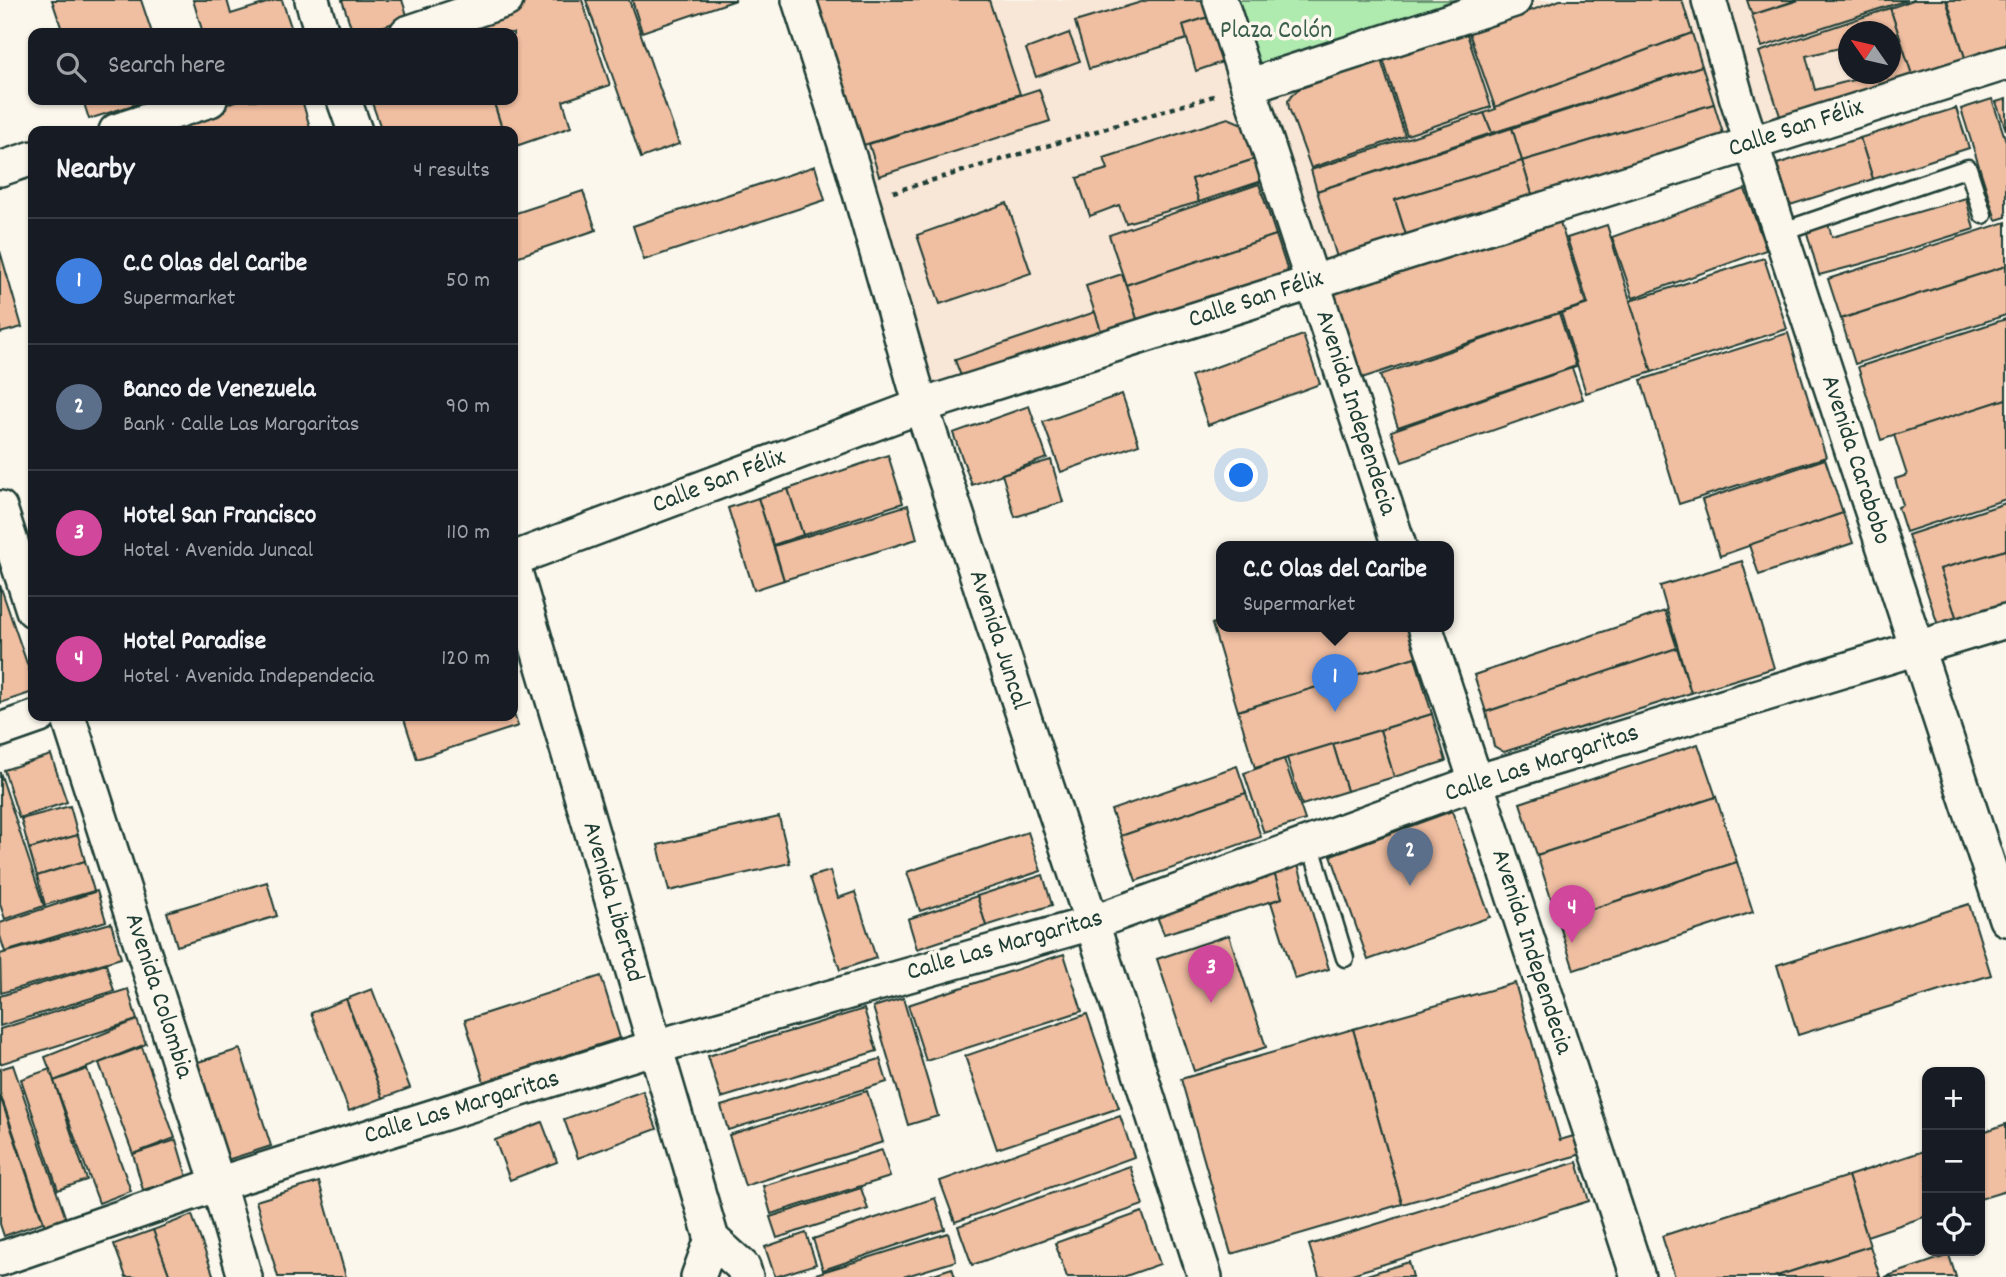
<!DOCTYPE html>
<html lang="en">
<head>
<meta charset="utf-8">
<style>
  :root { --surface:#171b24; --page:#242831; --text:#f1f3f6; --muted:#9ea1a6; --line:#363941; --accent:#1f6fb2 }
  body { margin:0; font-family:Dekko,sans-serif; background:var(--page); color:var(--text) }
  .controls { position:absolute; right:21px; bottom:21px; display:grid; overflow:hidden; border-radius:14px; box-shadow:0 2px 5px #0004 }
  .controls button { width:63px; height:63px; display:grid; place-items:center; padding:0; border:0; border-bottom:2px solid var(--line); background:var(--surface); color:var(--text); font:35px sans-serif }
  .compass { position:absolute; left:1838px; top:21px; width:63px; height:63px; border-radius:50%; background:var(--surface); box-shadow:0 2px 5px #0004; rotate:304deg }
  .you { position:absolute; left:1242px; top:476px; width:24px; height:24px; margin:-18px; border:5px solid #fff; border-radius:50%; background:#1a73e8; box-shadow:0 0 0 10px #1a73e833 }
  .badge { display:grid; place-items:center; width:46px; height:46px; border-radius:50%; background:var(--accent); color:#fff; font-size:23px; font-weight:700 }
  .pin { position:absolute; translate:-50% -58px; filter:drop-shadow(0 2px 4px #0008) }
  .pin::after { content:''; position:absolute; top:37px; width:24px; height:21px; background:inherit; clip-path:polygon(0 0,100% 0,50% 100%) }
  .popup { position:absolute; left:1216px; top:541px; width:238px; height:91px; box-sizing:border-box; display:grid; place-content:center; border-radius:14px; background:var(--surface); filter:drop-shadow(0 2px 5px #0005); font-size:23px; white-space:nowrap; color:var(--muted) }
  .popup b { font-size:26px; color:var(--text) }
  .popup::after { content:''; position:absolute; left:50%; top:100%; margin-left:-14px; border:14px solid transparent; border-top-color:var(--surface) }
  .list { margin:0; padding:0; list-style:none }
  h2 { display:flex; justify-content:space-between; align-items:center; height:91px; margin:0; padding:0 28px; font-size:30px }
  h2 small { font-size:23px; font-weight:400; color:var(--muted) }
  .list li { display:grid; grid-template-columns:46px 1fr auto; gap:21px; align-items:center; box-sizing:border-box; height:126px; padding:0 28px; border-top:2px solid var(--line) }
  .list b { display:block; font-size:26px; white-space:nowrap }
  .list p { margin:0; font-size:23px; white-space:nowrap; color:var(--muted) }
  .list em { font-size:23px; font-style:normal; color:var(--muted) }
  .icon { flex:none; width:38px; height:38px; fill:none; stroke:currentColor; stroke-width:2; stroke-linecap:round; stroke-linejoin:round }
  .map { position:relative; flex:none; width:2006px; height:1277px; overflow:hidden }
  .search { position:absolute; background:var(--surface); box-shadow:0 2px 5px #0004; left:28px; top:28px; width:490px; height:77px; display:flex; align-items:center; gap:18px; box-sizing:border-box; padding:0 24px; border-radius:14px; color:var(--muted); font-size:26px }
  .panel { position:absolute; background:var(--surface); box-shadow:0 2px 5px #0004; left:28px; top:126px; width:490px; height:595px; border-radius:14px }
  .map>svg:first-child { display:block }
  .built { fill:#f8e6d6; fill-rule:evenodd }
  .green { fill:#afeaaf; stroke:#679472; stroke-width:2 }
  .building { fill:#f0bea1; stroke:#1f3d34; stroke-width:2; fill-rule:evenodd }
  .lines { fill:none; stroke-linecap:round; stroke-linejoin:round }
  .service-casing { stroke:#1f3d34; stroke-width:21 }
  .minor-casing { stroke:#1f3d34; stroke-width:38 }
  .path { stroke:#1f3d34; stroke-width:4.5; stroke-dasharray:5 5; stroke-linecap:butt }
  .service { stroke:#fbf7ec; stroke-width:16 }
  .minor { stroke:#fbf7ec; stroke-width:33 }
  .labels { text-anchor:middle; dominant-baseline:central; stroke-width:7; stroke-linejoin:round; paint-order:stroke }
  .park-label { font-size:26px; fill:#3c604d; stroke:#fbf7ec }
  .street-label { font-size:26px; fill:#1f3d34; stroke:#fbf7ec }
</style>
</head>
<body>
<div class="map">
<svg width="2006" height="1277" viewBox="0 0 2006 1277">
  <rect width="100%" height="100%" fill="#fbf7ec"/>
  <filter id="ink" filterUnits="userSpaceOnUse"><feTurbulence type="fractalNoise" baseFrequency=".0143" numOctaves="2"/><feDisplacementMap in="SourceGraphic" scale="14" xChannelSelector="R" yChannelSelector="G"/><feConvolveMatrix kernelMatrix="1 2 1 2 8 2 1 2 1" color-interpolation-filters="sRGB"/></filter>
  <g filter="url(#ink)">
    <path class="built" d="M 798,0 L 2006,0 L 2006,63 L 921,406 ZM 1848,32 L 1890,32 L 1890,74 L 1848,74 Z"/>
    <polygon class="green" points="1234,0 1476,0 1255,70"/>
    <g class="building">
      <polygon points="52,0 141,0 152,33 63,33"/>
      <polygon points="193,0 227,0 231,14 276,0 282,0 293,33 203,33"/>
      <polygon points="342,0 402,0 408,18 364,33 353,33"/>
      <polygon points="530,0 582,0 610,85 563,101 571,127 513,147 513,131 503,131 493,100 513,100 513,33 471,33 467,21"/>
      <polygon points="586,0 629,0 679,144 641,158"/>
      <polygon points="632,0 736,0 642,32"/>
      <polygon points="816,0 989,0 1020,94 864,145"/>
      <polygon points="1148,0 1210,0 1215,15 1183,25 1187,39 1089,69 1075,22"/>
      <polygon points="1560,0 1682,0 1692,33 1495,107 1469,33"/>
      <polygon points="1747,0 1797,0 1752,15"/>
      <polygon points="1799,0 1907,0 1762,47 1752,15"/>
      <polygon points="1913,0 1946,0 1968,66 1915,84 1890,8"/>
      <polygon points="1947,0 2006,0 2006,54 1968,67"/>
      <path d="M 1890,8 L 1915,84 L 1784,128 L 1759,52 ZM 1848,32 L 1890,32 L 1890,74 L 1876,74 L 1815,90 L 1806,56 L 1848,46 Z"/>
      <polygon points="1215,15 1228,60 1196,71 1183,25"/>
      <polygon points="1466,31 1491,107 1407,135 1383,59"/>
      <polygon points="1069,33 1080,61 1036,77 1026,49"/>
      <polygon points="1692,33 1702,66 1492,133 1484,113 1496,109 1495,107"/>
      <polygon points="1381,60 1405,136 1311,168 1289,108 1288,101 1292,95 1301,88"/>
      <polygon points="1702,66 1714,104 1522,161 1512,128"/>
      <polygon points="1039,89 1050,121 879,176 869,144"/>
      <polygon points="1992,99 2006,141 2006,217 1996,220 1961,109"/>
      <polygon points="2006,99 2006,130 1996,102"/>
      <polygon points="83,100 149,100 89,119"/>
      <polygon points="239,100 302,100 311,131 166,131 164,124"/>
      <polygon points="371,100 493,100 502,129 496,131 382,131"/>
      <polygon points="1714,104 1726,143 1534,201 1522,161"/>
      <polygon points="1956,108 1969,148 1873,179 1860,138"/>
      <polygon points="1484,113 1492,133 1317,191 1311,170"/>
      <polygon points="1228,118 1240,123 1244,128 1255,159 1192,179 1199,202 1126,223 1119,205 1090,216 1077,178 1108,169 1104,158"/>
      <polygon points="1512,128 1522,161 1395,200 1408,241 1339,264 1317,191"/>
      <polygon points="1860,138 1873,179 1790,205 1777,164"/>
      <polygon points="1255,159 1262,181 1199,202 1192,179"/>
      <polygon points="1522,161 1534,201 1408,241 1395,200"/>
      <polygon points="815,166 825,200 644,260 633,226"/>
      <polygon points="1259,184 1276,235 1126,285 1109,235"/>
      <polygon points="1745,189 1766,250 1633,298 1612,237"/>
      <polygon points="583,191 596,230 513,258 513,214"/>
      <polygon points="1966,198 1974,229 1861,264 1819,275 1805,226 1827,220 1832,237"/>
      <polygon points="1007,203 1031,273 940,304 917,235"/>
      <polygon points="1559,219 1586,304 1359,379 1331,292"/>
      <polygon points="2006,222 2006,266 1841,319 1828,279"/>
      <polygon points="1607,225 1652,372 1586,393 1561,313 1588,304 1567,238"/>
      <polygon points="1276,235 1289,275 1139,325 1126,285"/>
      <polygon points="0,251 22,327 0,333"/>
      <polygon points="1764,258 1787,329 1652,372 1630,301"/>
      <polygon points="2006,266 2006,315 1855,364 1841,319"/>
      <polygon points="1122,274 1139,325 1103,337 1086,286"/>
      <polygon points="1095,312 1103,337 964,384 955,360"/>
      <polygon points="1559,313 1576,366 1398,427 1380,375"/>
      <polygon points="2006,319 2006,399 1881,440 1858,367"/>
      <polygon points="1788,333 1826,457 1679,504 1641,380"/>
      <polygon points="1303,335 1320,384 1208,425 1191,376"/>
      <polygon points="1572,368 1583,399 1402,462 1391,431"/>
      <polygon points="1122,394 1139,444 1061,472 1043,422"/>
      <polygon points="2006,399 2006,499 1906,532 1898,507 1903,505 1895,479 1907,475 1894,435"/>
      <polygon points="1029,406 1047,458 972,485 953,433"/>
      <polygon points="888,455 903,503 803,535 788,489"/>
      <polygon points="1825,459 1843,513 1720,556 1702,500"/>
      <polygon points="1051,460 1063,502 1015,517 1002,474"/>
      <polygon points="788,489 803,535 773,545 758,498"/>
      <polygon points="758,498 784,580 754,590 728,508"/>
      <polygon points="2006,503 2006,550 1940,569 1957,619 1938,625 1908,535"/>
      <polygon points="908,505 917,539 784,580 774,546"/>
      <polygon points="1843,513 1853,543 1759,575 1749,545"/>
      <polygon points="2006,550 2006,603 1957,619 1940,569"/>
      <polygon points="1742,561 1774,668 1691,693 1660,586"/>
      <polygon points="0,585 33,681 33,692 0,703"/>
      <polygon points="1665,611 1677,648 1486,712 1474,675"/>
      <polygon points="1221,621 1221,626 1410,626 1419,656 1238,711 1212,624"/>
      <polygon points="1677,648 1691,693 1510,750 1504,752 1494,746 1486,712"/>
      <polygon points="1415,657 1432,714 1255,768 1238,711"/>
      <polygon points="513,711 518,726 417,759 403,716 513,716"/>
      <polygon points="1432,714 1446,761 1394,777 1380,730"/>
      <polygon points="1380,730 1394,777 1347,791 1333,744"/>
      <polygon points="1333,744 1347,791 1302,805 1287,758"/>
      <polygon points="1698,744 1716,797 1537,855 1520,803"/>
      <polygon points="51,755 67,802 19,818 4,770"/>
      <polygon points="1284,759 1305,820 1264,833 1244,773"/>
      <polygon points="1237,766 1246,793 1121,836 1111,810"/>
      <polygon points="0,772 44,906 5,919 0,904"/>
      <polygon points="1246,793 1261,837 1136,881 1121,836"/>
      <polygon points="1716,797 1737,862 1558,920 1537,855"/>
      <polygon points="70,806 78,835 29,849 21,819"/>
      <polygon points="1452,811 1490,917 1368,960 1331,855"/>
      <polygon points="779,817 790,863 669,891 658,845"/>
      <polygon points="1028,832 1041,871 920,911 907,872"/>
      <polygon points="78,835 85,861 37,876 29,849"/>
      <polygon points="85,861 94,891 45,905 37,876"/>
      <polygon points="1737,862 1753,912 1574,970 1558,920"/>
      <polygon points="1298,865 1329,969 1295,979 1271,902 1282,898 1274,873"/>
      <polygon points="830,871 838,898 855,892 876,958 840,970 810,877"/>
      <polygon points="1274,873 1282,898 1164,934 1156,914"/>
      <polygon points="1043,875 1052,905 986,926 977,896"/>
      <polygon points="267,882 277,916 177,946 167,912"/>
      <polygon points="97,891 106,921 5,952 0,936 0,923"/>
      <polygon points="977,896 986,926 917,949 908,919"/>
      <polygon points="1969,904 1991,975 1798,1035 1777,965"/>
      <polygon points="111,923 121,958 1,993 0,954"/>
      <polygon points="1229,935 1266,1047 1194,1071 1157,959"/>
      <polygon points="1064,954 1082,1011 926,1061 908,1005"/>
      <polygon points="106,964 114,991 0,1026 0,996"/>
      <polygon points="601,976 620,1038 484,1082 465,1020"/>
      <polygon points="1515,983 1560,1140 1577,1135 1582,1154 1402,1204 1353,1029"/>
      <polygon points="128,989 137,1020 0,1064 0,1029"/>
      <polygon points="372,989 410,1088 383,1098 346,999"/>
      <polygon points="903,998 938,1116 908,1125 873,1007"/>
      <polygon points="346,999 383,1098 349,1111 311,1013"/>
      <polygon points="864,1009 877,1051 721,1098 708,1056"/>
      <polygon points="1087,1014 1119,1108 997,1149 965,1056"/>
      <polygon points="137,1020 146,1044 54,1081 45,1057"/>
      <polygon points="1353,1029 1402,1204 1231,1254 1181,1079"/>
      <polygon points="142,1047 175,1138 133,1154 99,1063"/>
      <polygon points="240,1049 271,1146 227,1160 195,1063"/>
      <polygon points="880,1059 887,1082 728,1130 721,1106"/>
      <polygon points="13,1065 66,1219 45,1226 0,1093 0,1069"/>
      <polygon points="50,1069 87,1180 58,1190 21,1079"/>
      <polygon points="87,1069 131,1191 99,1203 54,1081"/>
      <polygon points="643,1091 657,1129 578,1158 564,1119"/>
      <polygon points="867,1091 883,1142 745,1186 729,1135"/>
      <polygon points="0,1096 43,1222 4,1236 0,1224"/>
      <polygon points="1120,1116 1134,1157 955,1222 940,1181"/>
      <polygon points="542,1122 557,1162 510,1180 495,1140"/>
      <polygon points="2006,1124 2006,1191 1980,1199 1980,1133"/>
      <polygon points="176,1140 187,1177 143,1190 133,1154"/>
      <polygon points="882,1150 890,1177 771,1214 763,1186"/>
      <polygon points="1927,1150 1927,1216 1867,1236 1848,1176"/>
      <polygon points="1577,1162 1589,1201 1342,1277 1319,1277 1309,1245"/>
      <polygon points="1130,1166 1143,1205 972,1265 958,1226"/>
      <polygon points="1848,1176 1870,1246 1774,1277 1675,1277 1662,1236"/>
      <polygon points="319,1182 346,1277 278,1277 256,1201"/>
      <polygon points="861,1188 868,1209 777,1238 770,1217"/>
      <polygon points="935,1198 945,1229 823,1270 813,1239"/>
      <polygon points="1142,1212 1160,1264 1123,1277 1067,1277 1055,1243"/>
      <polygon points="192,1215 214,1277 170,1277 153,1230"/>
      <polygon points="153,1230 170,1277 126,1277 114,1244"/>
      <polygon points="806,1233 816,1264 775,1277 765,1247"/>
      <polygon points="948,1233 956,1261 903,1277 806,1277"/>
      <polygon points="1870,1246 1880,1277 1774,1277"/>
      <polygon points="1949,1255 1956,1277 1885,1277"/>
      <polygon points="1409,1262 1413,1277 1360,1277"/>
      <polygon points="952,1268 955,1277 924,1277"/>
    </g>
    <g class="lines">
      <defs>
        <g id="service">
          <polyline points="1780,232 1968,168 1983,215"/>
          <polyline points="1310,843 1345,958"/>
        </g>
        <g id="minor">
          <polyline points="312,0 322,33"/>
          <polyline points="799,0 853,169 921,406 1092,923 1205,1277"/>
          <polyline points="1220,0 1399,546"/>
          <polyline points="1709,0 1737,99 1780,232 2006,919"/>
          <polyline points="407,33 506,0"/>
          <polyline points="1248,86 1514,0"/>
          <polyline points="344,100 355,131"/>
          <polyline points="116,131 210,100"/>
          <polyline points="0,169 33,158"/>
          <polyline points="0,508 33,610"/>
          <polyline points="513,559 921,406 2006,63"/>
          <polyline points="513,565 712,1239 743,1267 746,1277"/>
          <polyline points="1425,626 1638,1277"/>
          <polyline points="68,716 218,1184 245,1277"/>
          <polyline points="0,730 40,716"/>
          <polyline points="0,1259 218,1184 655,1047 1092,923 1476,782 2006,621"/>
          <polyline points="698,1277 712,1239"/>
        </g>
      </defs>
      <use href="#service" class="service-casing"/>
      <use href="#minor" class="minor-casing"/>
      <polyline class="path" points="893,192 1217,95"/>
      <use href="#service" class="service"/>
      <use href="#minor" class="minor"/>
    </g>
  </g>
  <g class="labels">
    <g class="park-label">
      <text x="1276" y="31">Plaza Colón</text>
    </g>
    <g class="street-label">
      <text transform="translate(1796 129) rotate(-18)">Calle San Félix</text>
      <text transform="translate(1256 300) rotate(-18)">Calle San Félix</text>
      <text transform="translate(1355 413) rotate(72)">Avenida Independecia</text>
      <text transform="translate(1855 460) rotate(72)">Avenida Carabobo</text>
      <text transform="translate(719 482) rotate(-21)">Calle San Félix</text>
      <text transform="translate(998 640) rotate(72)">Avenida Juncal</text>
      <text transform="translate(1542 764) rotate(-18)">Calle Las Margaritas</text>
      <text transform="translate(612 902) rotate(74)">Avenida Libertad</text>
      <text transform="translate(1005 946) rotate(-16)">Calle Las Margaritas</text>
      <text transform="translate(1531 952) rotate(72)">Avenida Independecia</text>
      <text transform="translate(158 996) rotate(72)">Avenida Colombia</text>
      <text transform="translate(462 1108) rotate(-17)">Calle Las Margaritas</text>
    </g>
  </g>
</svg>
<div class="controls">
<button>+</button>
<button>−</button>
<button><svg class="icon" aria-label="locate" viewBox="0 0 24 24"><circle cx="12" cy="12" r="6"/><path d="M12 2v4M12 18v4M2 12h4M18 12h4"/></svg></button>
</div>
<svg class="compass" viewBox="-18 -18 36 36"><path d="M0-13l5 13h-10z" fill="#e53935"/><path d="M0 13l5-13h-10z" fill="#9ea1a6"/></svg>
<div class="you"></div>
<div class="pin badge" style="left:1335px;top:712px;background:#3f7fe0">1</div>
<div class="popup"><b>C.C Olas del Caribe</b>Supermarket</div>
<div class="pin badge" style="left:1410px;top:886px;background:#5c6f8a">2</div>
<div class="pin badge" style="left:1211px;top:1003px;background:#d1479c">3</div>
<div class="pin badge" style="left:1572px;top:943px;background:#d1479c">4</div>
<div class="search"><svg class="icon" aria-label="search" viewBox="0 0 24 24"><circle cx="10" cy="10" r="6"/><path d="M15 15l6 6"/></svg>Search here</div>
<section class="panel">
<h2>Nearby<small>4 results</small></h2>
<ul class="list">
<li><span class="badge" style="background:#3f7fe0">1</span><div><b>C.C Olas del Caribe</b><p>Supermarket</p></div><em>50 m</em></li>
<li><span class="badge" style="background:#5c6f8a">2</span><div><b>Banco de Venezuela</b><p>Bank · Calle Las Margaritas</p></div><em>90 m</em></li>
<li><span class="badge" style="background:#d1479c">3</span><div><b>Hotel San Francisco</b><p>Hotel · Avenida Juncal</p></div><em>110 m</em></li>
<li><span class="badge" style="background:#d1479c">4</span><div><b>Hotel Paradise</b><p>Hotel · Avenida Independecia</p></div><em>120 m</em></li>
</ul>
</section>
</div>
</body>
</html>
